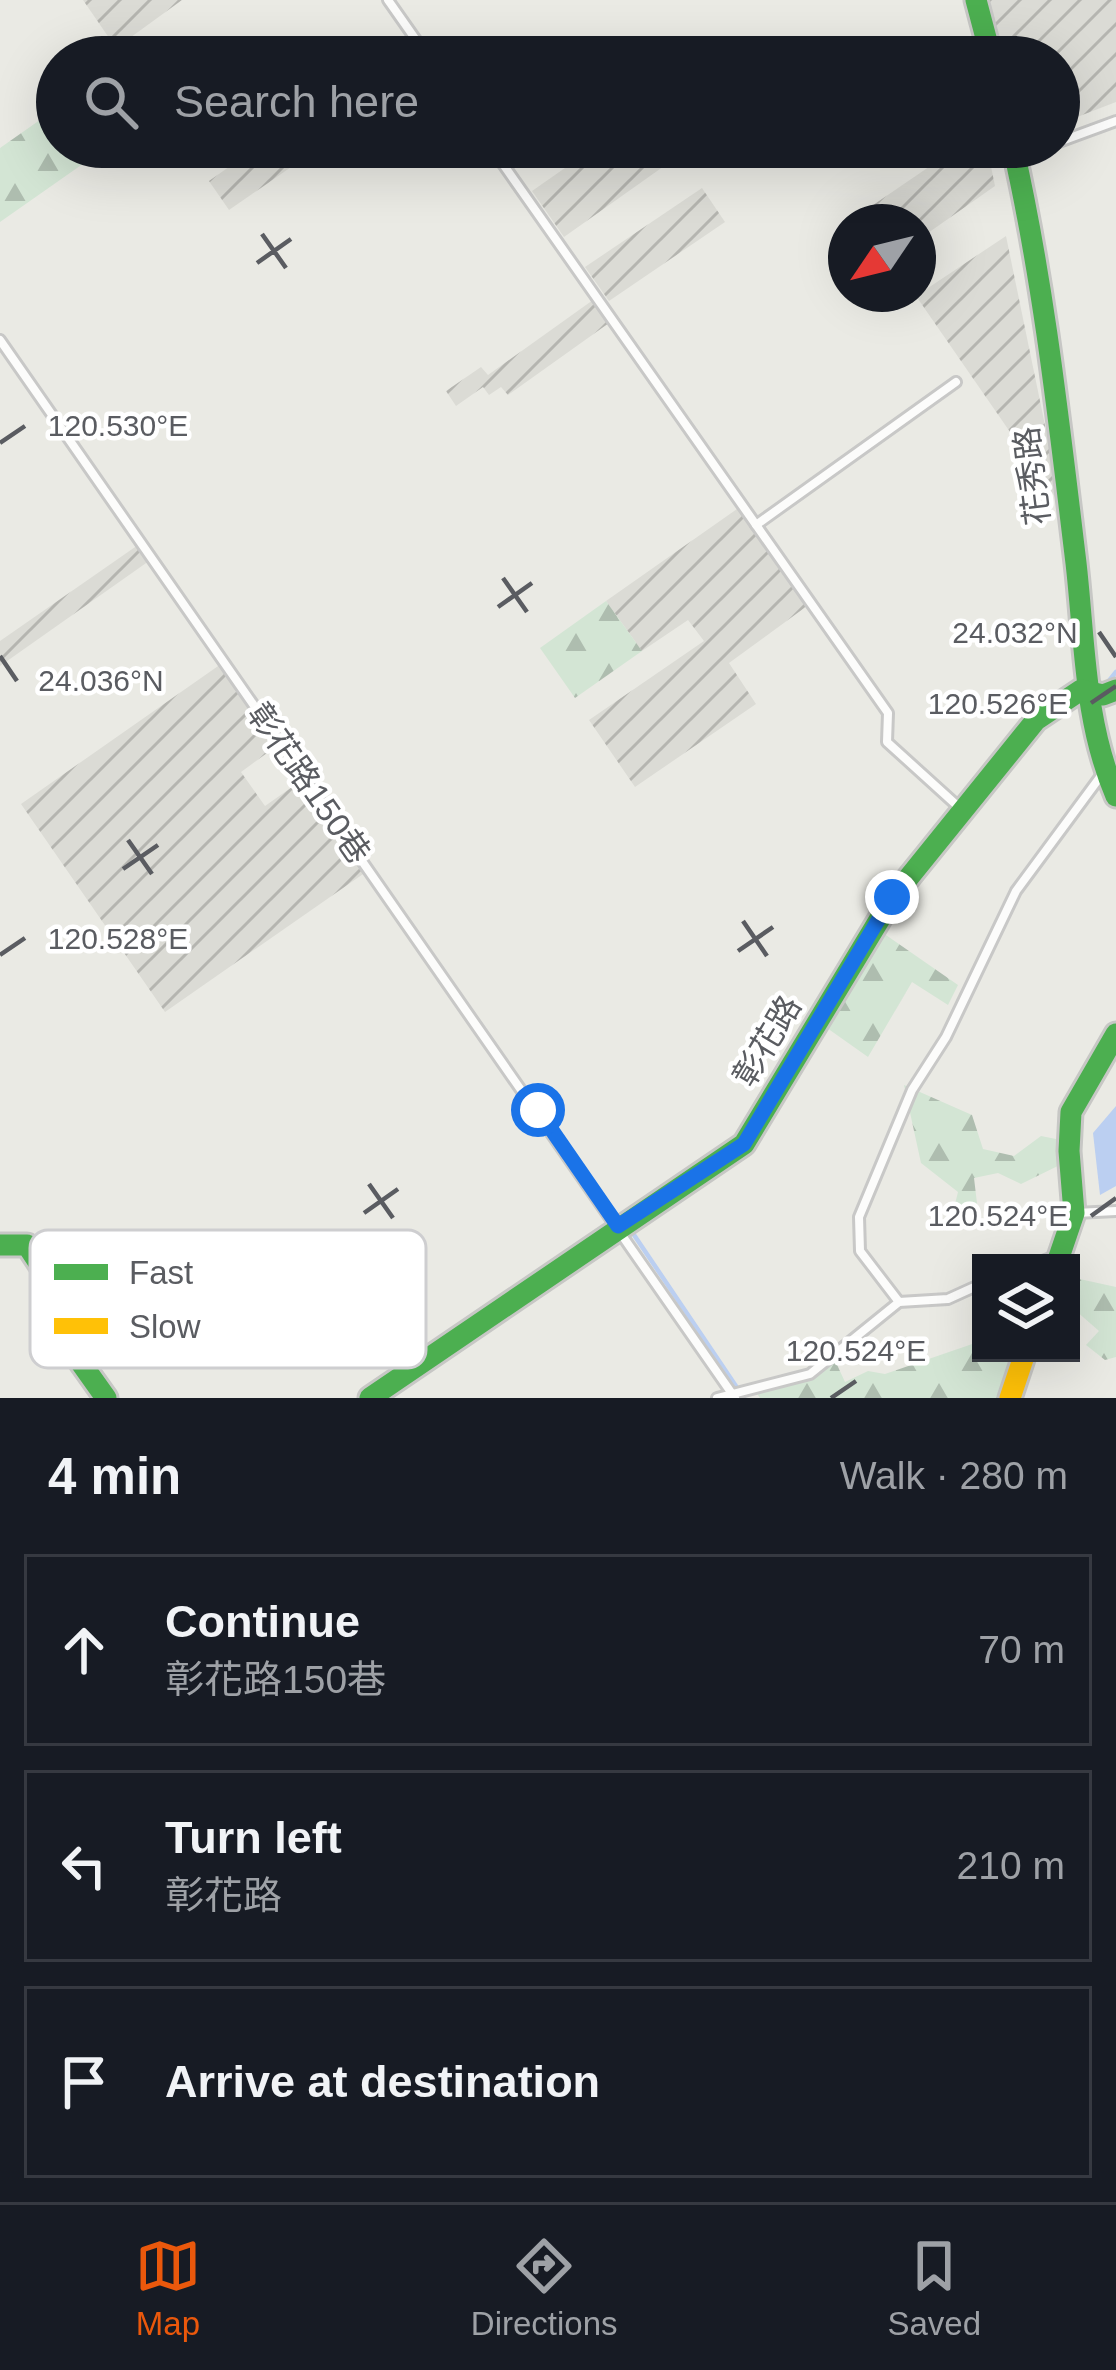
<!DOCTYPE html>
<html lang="en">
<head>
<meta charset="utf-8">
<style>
  :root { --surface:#171b24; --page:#242831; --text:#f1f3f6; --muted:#9ea1a6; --line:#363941; --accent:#ea580c }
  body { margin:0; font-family:Helvetica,"Noto Sans TC",sans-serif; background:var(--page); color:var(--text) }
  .controls { position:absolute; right:36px; bottom:36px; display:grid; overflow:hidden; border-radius:0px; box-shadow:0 12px 48px #0002 }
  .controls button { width:108px; height:108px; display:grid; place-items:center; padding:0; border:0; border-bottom:3px solid var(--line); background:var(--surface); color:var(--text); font:60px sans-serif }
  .compass { position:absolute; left:828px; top:204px; width:108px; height:108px; border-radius:50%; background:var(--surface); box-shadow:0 12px 48px #0002; rotate:235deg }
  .stop { position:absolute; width:36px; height:36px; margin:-27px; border:9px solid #1a73e8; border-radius:50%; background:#fff }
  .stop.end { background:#1a73e8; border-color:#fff; box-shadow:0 3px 12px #0008 }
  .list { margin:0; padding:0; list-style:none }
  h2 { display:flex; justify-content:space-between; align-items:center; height:156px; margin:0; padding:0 48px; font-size:51px }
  h2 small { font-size:39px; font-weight:400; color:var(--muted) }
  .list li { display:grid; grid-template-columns:78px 1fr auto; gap:36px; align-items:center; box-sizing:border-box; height:192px; margin:0 24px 24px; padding:0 24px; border:3px solid var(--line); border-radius:0px }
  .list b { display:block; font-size:45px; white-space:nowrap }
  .list p { margin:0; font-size:39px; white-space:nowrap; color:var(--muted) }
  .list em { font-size:39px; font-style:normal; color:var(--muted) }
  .icon { flex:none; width:66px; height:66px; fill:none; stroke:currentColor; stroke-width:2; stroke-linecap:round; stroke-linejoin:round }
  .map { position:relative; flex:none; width:1116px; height:1398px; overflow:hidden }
  .search { position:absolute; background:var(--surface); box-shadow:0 12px 48px #0002; left:36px; right:36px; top:36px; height:132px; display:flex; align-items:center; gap:30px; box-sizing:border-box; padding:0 42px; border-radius:66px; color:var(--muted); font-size:45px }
  .sheet { height:804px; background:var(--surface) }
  nav { display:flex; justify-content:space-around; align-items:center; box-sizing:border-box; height:168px; border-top:3px solid var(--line); background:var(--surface); font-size:33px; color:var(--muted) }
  nav a { display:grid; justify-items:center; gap:6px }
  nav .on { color:var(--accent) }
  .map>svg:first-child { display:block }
  .industrial { fill:url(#industrial-furrows) }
  .forest { fill:url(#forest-firs) }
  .water { fill:#bbcff1 }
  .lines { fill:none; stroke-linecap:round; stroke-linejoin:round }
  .stream { stroke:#bbcff1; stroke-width:4.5 }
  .lane-casing { stroke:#c8c8c7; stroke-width:14 }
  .fast-casing { stroke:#c7c7c5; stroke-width:27 }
  .slow-casing { stroke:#c7c7c5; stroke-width:27 }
  .lane { stroke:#fcfcfb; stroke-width:8 }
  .fast { stroke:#4caf50; stroke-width:21 }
  .slow { stroke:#ffc107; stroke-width:21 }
  .route { stroke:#1a73e8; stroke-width:15 }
  .ticks { fill:none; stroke:#5a5c61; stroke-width:4.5 }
  .labels { text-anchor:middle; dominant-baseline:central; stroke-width:9; stroke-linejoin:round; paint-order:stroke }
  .street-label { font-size:33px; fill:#5a5c61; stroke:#fff }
  .key { fill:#fff; stroke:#ceced0; stroke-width:3 }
  .key-label { font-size:33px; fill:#5a5c61 }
  .ticks-label { font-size:30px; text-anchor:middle; fill:#5a5c61; stroke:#fff; stroke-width:9; stroke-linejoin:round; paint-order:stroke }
</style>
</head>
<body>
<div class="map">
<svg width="1116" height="1398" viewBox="0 0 1116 1398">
  <defs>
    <pattern id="industrial-furrows" width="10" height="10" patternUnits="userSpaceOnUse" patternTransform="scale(3)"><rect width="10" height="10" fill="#dbdbd5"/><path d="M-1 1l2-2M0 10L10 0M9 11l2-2" fill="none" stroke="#b5b5b0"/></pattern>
    <pattern id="forest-firs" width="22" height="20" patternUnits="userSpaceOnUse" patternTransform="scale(3)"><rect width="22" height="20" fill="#d3e5d4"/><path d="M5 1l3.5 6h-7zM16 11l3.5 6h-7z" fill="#aebdaf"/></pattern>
  </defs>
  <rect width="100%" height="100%" fill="#eaeae4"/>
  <g class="industrial">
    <polygon points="83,0 182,0 116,48"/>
    <polygon points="983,0 1116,0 1116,102 1059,124 1059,57 1000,57"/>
    <polygon points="257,147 320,147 229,210 209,181"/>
    <polygon points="595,147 691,147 564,237 532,191"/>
    <polygon points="958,147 987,147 995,186 918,240 918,222 865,222 860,214"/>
    <polygon points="702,188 725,222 609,301 585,267"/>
    <polygon points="1006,236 1060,498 1057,500 916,296"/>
    <polygon points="593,300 609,323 508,395 501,387 489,395 483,387 456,406 446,391 481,367 488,375"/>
    <polygon points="737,509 807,606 729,663 756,704 635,787 589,720 704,641 688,620 642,651 606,601"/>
    <polygon points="138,545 149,561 0,666 0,641"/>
    <polygon points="221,664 278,745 241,772 265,806 302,780 366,872 165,1012 21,804"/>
  </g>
  <g class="forest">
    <polygon points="57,108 57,147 107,147 0,222 0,148"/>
    <polygon points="606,601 642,651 575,698 540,648"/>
    <polygon points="883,933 958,985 948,1005 912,982 868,1057 827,1028"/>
    <polygon points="904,1085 972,1115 983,1149 1014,1156 1041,1136 1056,1139 1068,1161 1021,1184 998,1173 974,1178 979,1220 950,1224 958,1192 921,1163"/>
    <polygon points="1075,1278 1116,1287 1116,1357 1105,1360 1086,1345 1099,1331 1075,1310 1071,1314"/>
    <polygon points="981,1341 981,1353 1012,1353 1000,1398 760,1398 751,1385 812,1369 833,1356 845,1382 868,1371 885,1374"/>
  </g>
  <polygon class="water" points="1116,1106 1116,1186 1100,1195 1093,1133"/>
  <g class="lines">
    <g class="stream">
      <polyline points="1108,682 1116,672"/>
      <polyline points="628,1226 744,1398"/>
    </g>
    <defs>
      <g id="lane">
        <polyline points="388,0 428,57"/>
        <polyline points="1059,142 1116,121"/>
        <polyline points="491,147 888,713 887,742 962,810"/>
        <polyline points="1017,155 1042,147"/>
        <polyline points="0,340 735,1398"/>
        <polyline points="756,525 956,382"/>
        <polyline points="1076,1213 1116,1211"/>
        <polyline points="1037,1263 1053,1257"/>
        <polyline points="899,1302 860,1251 859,1217 912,1090 946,1037 1016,891 1103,773"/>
        <polyline points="717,1398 810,1374 899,1302 948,1299 981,1284"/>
      </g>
      <g id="fast">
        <polyline points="976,0 991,57"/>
        <path d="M 1013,147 C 1044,284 1059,423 1076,563 C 1085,642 1084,722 1116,796"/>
        <polyline points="0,1245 27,1245 68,1307 57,1320 59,1332 106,1398"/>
        <polyline points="1057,1263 1074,1213 1069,1151 1071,1112 1116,1034"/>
        <polyline points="370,1398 744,1144 893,897 1036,720 1081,690 1103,695 1116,690"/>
      </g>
      <polyline id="slow" points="1010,1398 1025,1353"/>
    </defs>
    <use href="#lane" class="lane-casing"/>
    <use href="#fast" class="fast-casing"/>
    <use href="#slow" class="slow-casing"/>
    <use href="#lane" class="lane"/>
    <use href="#fast" class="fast"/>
    <use href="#slow" class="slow"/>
  </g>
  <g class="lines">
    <polyline class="route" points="538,1110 618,1226 744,1144 892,897"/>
  </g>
  <path class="ticks" d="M 262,234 L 286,268M 257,263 L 291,239M 0,443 L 25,426M 503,578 L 527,612M 498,607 L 532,583M 1099,632 L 1116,657M 0,656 L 17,681M 1091,703 L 1116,686M 128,840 L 152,874M 123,869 L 158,845M 743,921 L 767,956M 738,951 L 773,927M 0,955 L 25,938M 369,1184 L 393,1218M 364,1213 L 398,1189M 1091,1216 L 1116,1198M 831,1398 L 856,1381"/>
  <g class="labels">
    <g class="street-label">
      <text transform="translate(1032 476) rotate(-97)">花秀路</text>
      <text transform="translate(309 783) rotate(55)">彰花路150巷</text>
      <text transform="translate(767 1041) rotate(-59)">彰花路</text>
    </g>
  </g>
  <rect x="30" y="1230" width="396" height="138" rx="18" class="key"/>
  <rect x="54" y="1264" width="54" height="16" fill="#4caf50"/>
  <rect x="54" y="1318" width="54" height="16" fill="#ffc107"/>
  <g class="key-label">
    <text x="129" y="1284">Fast</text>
    <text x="129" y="1338">Slow</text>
  </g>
  <g class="ticks-label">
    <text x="118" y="436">120.530°E</text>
    <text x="1015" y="643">24.032°N</text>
    <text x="101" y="691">24.036°N</text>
    <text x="998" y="714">120.526°E</text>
    <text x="118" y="949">120.528°E</text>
    <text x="998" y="1226">120.524°E</text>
    <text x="856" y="1361">120.524°E</text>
  </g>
</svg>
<div class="controls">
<button><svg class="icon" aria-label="layers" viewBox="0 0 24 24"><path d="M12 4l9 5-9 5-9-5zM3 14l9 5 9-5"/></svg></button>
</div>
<svg class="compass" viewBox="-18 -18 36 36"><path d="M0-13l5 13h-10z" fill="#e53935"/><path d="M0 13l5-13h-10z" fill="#9ea1a6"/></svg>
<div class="stop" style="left:538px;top:1110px"></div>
<div class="stop end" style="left:892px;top:897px"></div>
<div class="search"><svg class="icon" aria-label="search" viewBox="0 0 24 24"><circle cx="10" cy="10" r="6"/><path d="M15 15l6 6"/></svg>Search here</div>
</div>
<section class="sheet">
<h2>4 min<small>Walk · 280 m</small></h2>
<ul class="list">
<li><svg class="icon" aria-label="ahead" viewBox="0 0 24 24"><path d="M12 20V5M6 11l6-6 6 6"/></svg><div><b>Continue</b><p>彰花路150巷</p></div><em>70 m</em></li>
<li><svg class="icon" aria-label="left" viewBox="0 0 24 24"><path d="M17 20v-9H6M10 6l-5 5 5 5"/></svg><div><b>Turn left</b><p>彰花路</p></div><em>210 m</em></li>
<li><svg class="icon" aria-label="arrive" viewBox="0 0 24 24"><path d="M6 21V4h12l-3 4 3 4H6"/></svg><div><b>Arrive at destination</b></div></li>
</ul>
</section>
<nav>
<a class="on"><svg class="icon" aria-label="map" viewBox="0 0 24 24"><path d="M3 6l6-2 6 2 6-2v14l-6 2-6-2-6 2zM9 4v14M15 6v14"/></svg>Map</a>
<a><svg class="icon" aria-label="directions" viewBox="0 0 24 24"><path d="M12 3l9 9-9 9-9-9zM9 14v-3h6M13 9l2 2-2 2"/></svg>Directions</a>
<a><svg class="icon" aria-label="saved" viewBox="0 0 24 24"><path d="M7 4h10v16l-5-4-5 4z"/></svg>Saved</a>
</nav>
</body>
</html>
